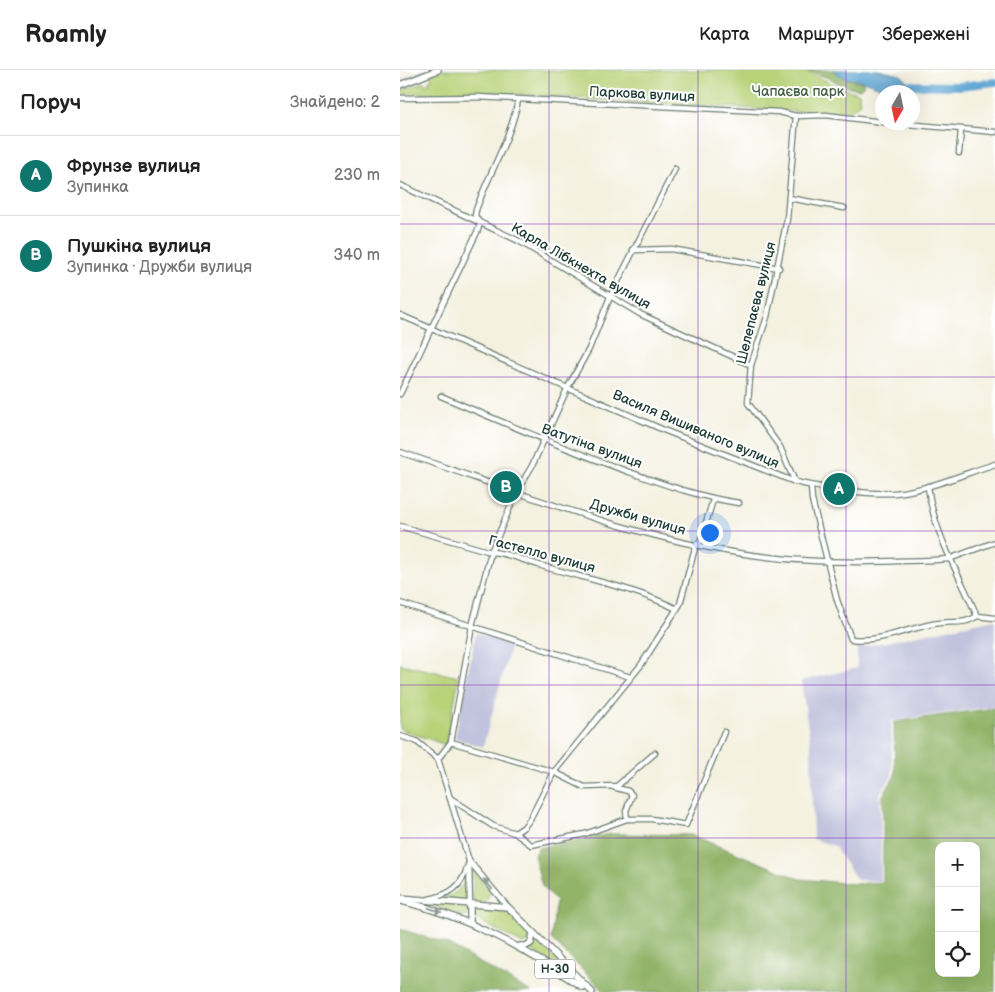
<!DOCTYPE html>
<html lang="uk">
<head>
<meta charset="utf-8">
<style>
  :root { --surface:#fff; --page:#f6f6f6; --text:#222; --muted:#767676; --line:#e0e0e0; --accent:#0f766e }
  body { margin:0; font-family:"Balsamiq Sans",sans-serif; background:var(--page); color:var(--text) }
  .controls { position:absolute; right:15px; bottom:15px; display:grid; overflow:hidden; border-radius:10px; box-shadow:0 5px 20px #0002 }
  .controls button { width:45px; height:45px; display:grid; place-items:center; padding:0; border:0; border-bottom:1px solid var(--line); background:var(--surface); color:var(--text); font:25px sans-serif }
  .compass { position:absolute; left:475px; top:15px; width:45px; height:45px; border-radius:50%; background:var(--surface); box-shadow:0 5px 20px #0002; rotate:189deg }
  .you { position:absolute; left:309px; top:462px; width:18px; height:18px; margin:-12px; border:4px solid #fff; border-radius:50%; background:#1a73e8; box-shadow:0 0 0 8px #1a73e833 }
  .badge { display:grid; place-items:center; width:32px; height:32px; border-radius:50%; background:var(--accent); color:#fff; font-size:16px; font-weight:700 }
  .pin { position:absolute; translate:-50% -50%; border:2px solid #fff; box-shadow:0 1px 5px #0006 }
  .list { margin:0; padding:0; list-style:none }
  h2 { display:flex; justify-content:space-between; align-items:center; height:65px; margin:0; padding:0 20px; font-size:21px }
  h2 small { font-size:16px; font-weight:400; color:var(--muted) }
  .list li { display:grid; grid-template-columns:32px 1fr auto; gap:15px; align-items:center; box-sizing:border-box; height:80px; padding:0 20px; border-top:1px solid var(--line) }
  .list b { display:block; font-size:19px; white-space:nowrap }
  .list p { margin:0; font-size:16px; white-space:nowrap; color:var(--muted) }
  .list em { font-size:16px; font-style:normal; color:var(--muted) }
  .icon { flex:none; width:28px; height:28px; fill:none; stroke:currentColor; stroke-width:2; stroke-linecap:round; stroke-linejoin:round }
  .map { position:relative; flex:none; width:595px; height:922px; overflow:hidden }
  header { display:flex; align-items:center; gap:30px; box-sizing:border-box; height:70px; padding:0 25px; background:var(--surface); border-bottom:1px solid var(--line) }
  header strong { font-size:24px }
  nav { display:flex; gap:28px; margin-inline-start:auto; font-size:18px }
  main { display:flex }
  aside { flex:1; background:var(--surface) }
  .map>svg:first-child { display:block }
  .industrial { fill:#c1c2dd }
  .green { fill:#b7d278; stroke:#6b8856 }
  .forest { fill:#91b468; stroke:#58784e; fill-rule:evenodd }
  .water { fill:#5da5d4; stroke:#3e7184 }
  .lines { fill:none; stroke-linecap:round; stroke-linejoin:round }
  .stream { stroke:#5da5d4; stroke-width:1 }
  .river { stroke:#5da5d4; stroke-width:8 }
  .minor-casing { stroke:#6a7c70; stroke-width:7 }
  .major-casing { stroke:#6a7c70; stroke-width:8 }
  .minor { stroke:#fff; stroke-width:4.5 }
  .major { stroke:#fff; stroke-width:5.5 }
  .oneway { fill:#8f9e9a }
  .grid { fill:none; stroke:#7b2cbf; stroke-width:1; stroke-opacity:0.55 }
  .labels { text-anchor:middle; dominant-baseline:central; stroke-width:4; stroke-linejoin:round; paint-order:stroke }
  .shield { fill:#fff; stroke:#627771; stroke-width:1 }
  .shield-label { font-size:12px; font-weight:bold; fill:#1f3d34 }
  .park-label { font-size:14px; fill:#456245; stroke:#fff }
  .street-label { font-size:14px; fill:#1f3d34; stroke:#fff }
</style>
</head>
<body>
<header>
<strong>Roamly</strong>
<nav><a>Карта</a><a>Маршрут</a><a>Збережені</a></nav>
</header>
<main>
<aside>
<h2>Поруч<small>Знайдено: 2</small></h2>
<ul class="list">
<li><span class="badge">A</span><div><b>Фрунзе вулиця</b><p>Зупинка</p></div><em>230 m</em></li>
<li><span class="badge">B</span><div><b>Пушкіна вулиця</b><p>Зупинка · Дружби вулиця</p></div><em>340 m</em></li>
</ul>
</aside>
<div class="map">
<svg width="595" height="922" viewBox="0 0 595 922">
  <rect width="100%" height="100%" fill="#fff"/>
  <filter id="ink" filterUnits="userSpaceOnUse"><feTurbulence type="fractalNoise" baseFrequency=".02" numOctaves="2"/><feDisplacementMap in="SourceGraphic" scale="10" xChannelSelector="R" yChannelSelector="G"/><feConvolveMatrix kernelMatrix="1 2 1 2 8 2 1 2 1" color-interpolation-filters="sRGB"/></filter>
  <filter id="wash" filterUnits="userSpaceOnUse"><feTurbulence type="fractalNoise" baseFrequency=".0096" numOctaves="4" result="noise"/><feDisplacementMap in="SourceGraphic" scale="20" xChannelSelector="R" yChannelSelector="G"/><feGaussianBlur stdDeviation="1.12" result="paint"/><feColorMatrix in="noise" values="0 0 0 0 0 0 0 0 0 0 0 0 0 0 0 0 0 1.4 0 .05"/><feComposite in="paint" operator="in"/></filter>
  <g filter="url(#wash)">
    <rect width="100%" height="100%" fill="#f4f1e0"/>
    <g class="industrial">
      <polygon points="595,549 595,636 491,651 492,706 480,724 481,811 457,810 434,776 413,769 411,677 401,611 457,598 457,578"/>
      <polygon points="76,563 111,574 83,677 55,668"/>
    </g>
    <g class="green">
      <path d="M 43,0 L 155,0 L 155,2 L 165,0 L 404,0 L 440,18 L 459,23 L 460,33 L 449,41 L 421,43 L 77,22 C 52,25 27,22 1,24 L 0,21 L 24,12 L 25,15 L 30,13 L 29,10 L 32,9 L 31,5 Z"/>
      <polygon points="0,594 59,607 46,675 0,659"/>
      <polygon points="73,799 90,823 86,833 73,832"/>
      <path d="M 67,804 L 67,832 L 38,829 C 53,827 63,819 67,804 Z"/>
      <polygon points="19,831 67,836 67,847"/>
      <polygon points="77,838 107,841 130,864 129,872 123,874 79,851 73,844"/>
      <polygon points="136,869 177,911 129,878"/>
    </g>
    <g class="forest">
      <polygon points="406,0 433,0 446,9 463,12 464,15 460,19 443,16 431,9"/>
      <path d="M 595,638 L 595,922 L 205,922 L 151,869 L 156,831 L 142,816 L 134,785 L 138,778 L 211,764 L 291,765 L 400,809 L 456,814 L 483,812 L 483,725 L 495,706 L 494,652 ZM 539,776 L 576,776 L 576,903 L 539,903 Z"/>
      <polygon points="0,859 45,873 131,922 0,922"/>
    </g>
    <path class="water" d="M 433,0 L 478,0 L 501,5 L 512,16 L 505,16 L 495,22 C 486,20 478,16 469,13 C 454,7 446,12 433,0 Z"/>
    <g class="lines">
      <g class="stream">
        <polyline points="8,7 26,0"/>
        <polyline points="0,10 3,9"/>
      </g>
      <polyline class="river" points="502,15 560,16 595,12"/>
    </g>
  </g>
  <g filter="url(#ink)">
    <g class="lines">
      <defs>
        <g id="minor">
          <polyline points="0,28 77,27 379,42 396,46 426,45 482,52"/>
          <polyline points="484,52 595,62"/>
          <polyline points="559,83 561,60"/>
          <polyline points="0,115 119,171 240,244 351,295"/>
          <polyline points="389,128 444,138"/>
          <polyline points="233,180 271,179 379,198"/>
          <path d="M 0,245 L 266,361 L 395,412 C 420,418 469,425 495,423 C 528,420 563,404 595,394"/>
          <path d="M 0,324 L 78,160 L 80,153 L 75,146 L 76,140 C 89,103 111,68 118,30"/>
          <path d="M 41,326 C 99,351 158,376 218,398 C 258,412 297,427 339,433"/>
          <path d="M 0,382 C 117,421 245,474 368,487 C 424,494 478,492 534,490 L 549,489 L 595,472"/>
          <polyline points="395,412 380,377 348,333 351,295 367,247 387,149 396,46"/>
          <path d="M 411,416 L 412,430 L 437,530 L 451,569 C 482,573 509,557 539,553 C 553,551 565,555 577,546 L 595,548"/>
          <path d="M 528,416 C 533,462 559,504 577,546"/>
          <path d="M 0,456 L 91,482 C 109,483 125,491 142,496 C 187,509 235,518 277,539"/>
          <polyline points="299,475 313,430"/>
          <polyline points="0,533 230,607"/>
          <polyline points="0,666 16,671 38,689 69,791 70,834"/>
          <polyline points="51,672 154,702 184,717 217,716 255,683"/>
          <polyline points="38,689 51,672 72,556 91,482 117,421 132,396 168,317 189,279 210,227 275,99"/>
          <polyline points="213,717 228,721 232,725 226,741 227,749"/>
          <polyline points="50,728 93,756 115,763 124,757 130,749 154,702 241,595 280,534 296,474"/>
          <polyline points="115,763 131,775 185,764 227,749 252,749 286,755 324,662"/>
          <polyline points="69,791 108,837"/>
          <path d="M 29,829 C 51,824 62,817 68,795"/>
        </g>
        <g id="major">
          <polyline points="0,15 38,0"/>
          <polyline points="0,828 108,837 192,922"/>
          <path d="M 2,831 C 69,847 125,879 182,917"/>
          <polyline points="70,834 70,852"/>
          <polyline points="120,876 126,876 131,873 133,864"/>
        </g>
      </defs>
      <use href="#minor" class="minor-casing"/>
      <use href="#major" class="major-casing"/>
      <use href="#minor" class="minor"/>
      <use href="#major" class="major"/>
    </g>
    <defs><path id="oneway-solid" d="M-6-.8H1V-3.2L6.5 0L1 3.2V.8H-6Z" transform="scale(1.25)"/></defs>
    <g class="oneway">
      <use href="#oneway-solid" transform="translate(88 814) rotate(-129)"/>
      <use href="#oneway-solid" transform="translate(35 840) rotate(18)"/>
    </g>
  </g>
  <path class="grid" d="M 149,0 L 149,922M 298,0 L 298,922M 446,0 L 446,922M 0,154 L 595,154M 0,307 L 595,307M 0,461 L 595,461M 0,615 L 595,615M 0,768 L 595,768"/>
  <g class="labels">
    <rect class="shield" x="135" y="889.5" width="40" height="19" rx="4"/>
    <g class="shield-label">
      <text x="155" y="899">Н-30</text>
    </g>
    <g class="park-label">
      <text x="398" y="21">Чапаєва парк</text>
    </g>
    <g class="street-label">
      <text transform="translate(242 24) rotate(3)">Паркова вулиця</text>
      <text transform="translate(181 196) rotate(30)">Карла Лібкнехта вулиця</text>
      <text transform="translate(356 233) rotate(-76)">Шелепаєва вулиця</text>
      <text transform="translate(296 359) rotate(23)">Василя Вишиваного вулиця</text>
      <text transform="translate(192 376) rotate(20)">Ватутіна вулиця</text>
      <text transform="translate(238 447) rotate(16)">Дружби вулиця</text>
      <text transform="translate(142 484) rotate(15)">Гастелло вулиця</text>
    </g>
  </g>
</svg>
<div class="controls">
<button>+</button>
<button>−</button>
<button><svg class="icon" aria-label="locate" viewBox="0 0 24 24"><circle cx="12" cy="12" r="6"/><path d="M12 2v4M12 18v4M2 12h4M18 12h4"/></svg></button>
</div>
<svg class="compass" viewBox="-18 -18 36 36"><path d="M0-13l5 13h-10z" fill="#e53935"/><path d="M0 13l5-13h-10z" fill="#767676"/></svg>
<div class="you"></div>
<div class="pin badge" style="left:439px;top:419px">A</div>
<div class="pin badge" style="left:106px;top:417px">B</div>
</div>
</main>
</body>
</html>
